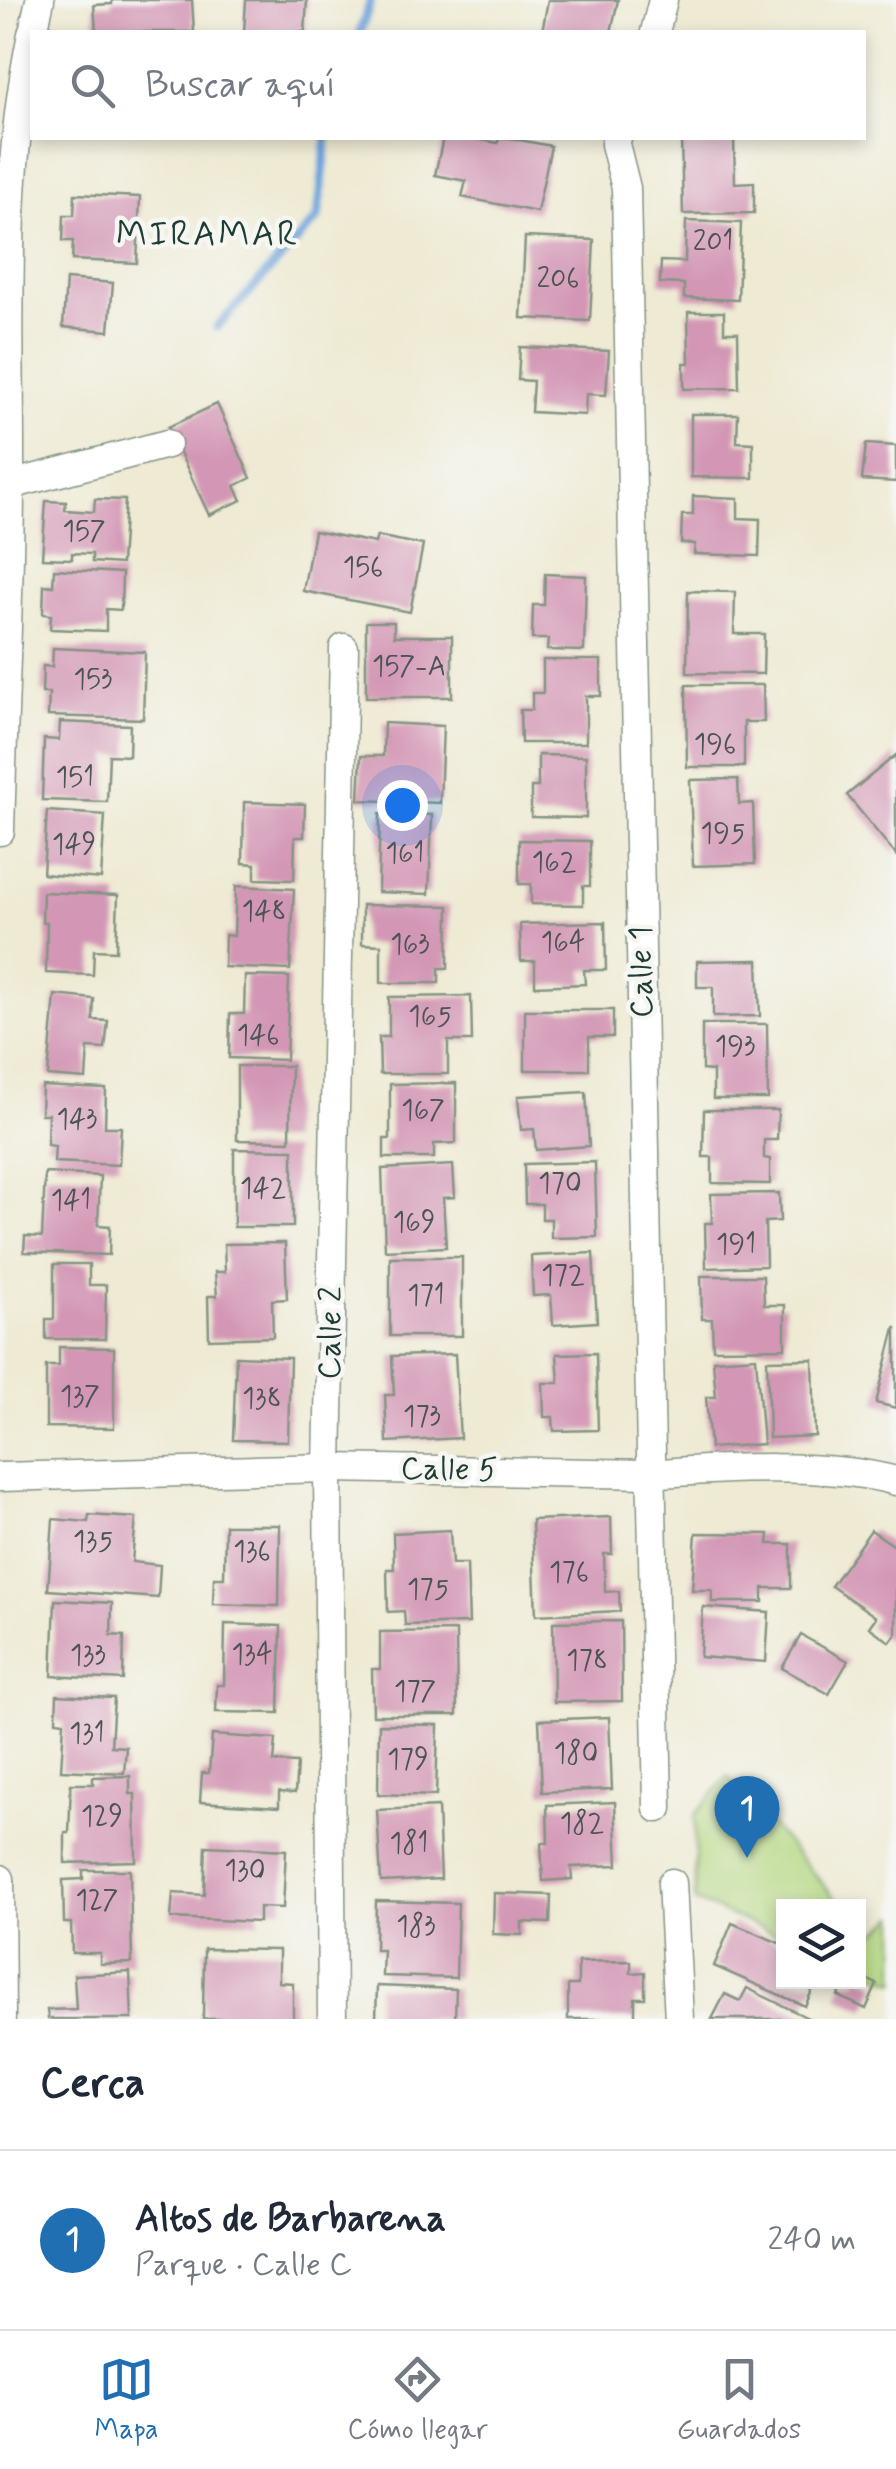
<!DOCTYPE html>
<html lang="es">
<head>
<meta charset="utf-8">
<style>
  :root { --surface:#fff; --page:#f6f6f7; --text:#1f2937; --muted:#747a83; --line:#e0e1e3; --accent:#1f6fb2 }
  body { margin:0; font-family:Mynerve,sans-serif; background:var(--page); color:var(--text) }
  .controls { position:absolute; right:30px; bottom:30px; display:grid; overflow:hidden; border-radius:0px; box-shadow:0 5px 15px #0003 }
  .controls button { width:90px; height:90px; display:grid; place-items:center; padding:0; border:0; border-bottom:2px solid var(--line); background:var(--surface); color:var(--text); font:50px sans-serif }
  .you { position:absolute; left:402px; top:805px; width:35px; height:35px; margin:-25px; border:8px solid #fff; border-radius:50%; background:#1a73e8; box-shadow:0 0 0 15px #1a73e833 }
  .badge { display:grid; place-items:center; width:65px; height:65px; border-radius:50%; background:var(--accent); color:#fff; font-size:32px; font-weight:700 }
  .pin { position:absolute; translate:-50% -82px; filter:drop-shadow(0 2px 5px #0008) }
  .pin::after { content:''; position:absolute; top:52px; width:35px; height:30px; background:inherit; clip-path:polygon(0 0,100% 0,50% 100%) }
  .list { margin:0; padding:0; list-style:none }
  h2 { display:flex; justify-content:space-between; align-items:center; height:130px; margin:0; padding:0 40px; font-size:42px }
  h2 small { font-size:32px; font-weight:400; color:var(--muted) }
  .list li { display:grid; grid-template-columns:65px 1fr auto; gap:30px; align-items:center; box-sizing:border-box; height:180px; padding:0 40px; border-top:2px solid var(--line) }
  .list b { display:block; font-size:38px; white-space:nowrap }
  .list p { margin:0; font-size:32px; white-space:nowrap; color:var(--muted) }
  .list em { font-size:32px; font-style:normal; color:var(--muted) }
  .icon { flex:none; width:55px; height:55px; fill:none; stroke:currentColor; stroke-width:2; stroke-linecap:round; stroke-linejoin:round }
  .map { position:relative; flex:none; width:896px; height:2019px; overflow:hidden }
  .search { position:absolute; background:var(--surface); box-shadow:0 5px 15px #0003; left:30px; right:30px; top:30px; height:110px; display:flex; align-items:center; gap:25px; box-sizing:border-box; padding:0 35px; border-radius:0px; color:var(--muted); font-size:38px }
  .sheet { height:310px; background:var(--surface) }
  nav { display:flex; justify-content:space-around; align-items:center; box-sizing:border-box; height:140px; border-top:2px solid var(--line); background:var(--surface); font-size:28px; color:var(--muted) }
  nav a { display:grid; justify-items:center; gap:5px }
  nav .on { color:var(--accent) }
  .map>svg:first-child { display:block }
  .green { fill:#b3d780; stroke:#698a5a; stroke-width:2.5 }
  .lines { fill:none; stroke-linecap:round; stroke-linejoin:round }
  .stream { stroke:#6ea4db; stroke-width:9 }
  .building { fill:#d397b5 }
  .minor-casing { stroke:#869484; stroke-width:31 }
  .minor { stroke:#fff; stroke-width:28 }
  .labels { text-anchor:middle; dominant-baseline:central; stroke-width:9; stroke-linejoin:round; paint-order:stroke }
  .number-label { font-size:28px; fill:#4c5454 }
  .street-label { font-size:32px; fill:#1f3d34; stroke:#f6f6f2 }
  .neighbourhood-label { font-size:35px; letter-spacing:2.5px; fill:#1f3d34; stroke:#f6f6f2 }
</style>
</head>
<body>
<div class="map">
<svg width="896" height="2019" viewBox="0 0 896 2019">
  <rect width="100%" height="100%" fill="#f6f6f2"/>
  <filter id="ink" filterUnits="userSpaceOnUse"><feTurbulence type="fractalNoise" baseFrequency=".01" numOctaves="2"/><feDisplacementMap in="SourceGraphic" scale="20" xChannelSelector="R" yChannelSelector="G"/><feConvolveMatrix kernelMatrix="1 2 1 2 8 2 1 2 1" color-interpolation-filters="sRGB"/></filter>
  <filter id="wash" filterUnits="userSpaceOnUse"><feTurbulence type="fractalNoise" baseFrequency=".0048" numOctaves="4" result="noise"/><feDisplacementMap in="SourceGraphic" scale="40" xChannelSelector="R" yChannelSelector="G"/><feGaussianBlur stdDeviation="2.25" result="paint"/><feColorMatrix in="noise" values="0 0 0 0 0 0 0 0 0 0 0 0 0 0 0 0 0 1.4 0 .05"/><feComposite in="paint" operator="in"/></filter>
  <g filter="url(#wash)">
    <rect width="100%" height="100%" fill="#eeead3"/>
    <g class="green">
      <polygon points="728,1776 842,1906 784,1906 783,1937 695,1901 695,1815"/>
      <polygon points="896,1916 896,1982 859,1967 858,1925 870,1938"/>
    </g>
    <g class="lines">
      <g class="stream">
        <polyline points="360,32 371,0"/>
        <polyline points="217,327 318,218 327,138"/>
      </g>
    </g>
    <g id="blocks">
      <g class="building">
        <polygon points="112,0 192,0 194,32 96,32 94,5 112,4"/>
        <polygon points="246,0 307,0 305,32 244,32"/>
        <polygon points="548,0 618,0 611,32 542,32"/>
        <polygon points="443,138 471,138 498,143 499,138 509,138 551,146 537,212 462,197 466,181 435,175"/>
        <polygon points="681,138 734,138 735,183 754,182 754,213 683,214"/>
        <polygon points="75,194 140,197 137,263 72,260 73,241 63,241 64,215 74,215"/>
        <polygon points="686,221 741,223 738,300 684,298 684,284 660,283 661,261 685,262"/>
        <polygon points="525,237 594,240 590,321 521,318"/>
        <polygon points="66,279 113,283 109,331 63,327"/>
        <polygon points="688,312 724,312 724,332 738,332 739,388 684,389 684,363 689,363"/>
        <polygon points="520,347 609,351 606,395 586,394 585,415 531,412 533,381 518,380"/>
        <polygon points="217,404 251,478 235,486 242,500 209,515 168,427"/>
        <polygon points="691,414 738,414 737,442 753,443 753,478 691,477"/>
        <polygon points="866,444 896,446 896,482 862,480"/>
        <polygon points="693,496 738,498 738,518 760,519 759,556 694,554 695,544 681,543 682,515 693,515"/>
        <polygon points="95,499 125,500 121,564 92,562 92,554 72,553 72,559 42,558 46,501 66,502 65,510 94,512"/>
        <polygon points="314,531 375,543 377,536 423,545 410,612 303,591"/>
        <polygon points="54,569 122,573 121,610 106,609 106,631 50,629 51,615 43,614 44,585 53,586"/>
        <polygon points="545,574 586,576 584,651 547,650 548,639 532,639 533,605 544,605"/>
        <polygon points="688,591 735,592 734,634 764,634 763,674 687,673"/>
        <polygon points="366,622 394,622 394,636 452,636 452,697 366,697"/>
        <polygon points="53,648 145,652 143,719 48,716 49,693 42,693 43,666 52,667"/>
        <polygon points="543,660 601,660 601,696 586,696 586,743 521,743 520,710 532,710 532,693 543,693"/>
        <polygon points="686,685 763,685 764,722 744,722 744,767 687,767"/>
        <polygon points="60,722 130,725 129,756 109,755 107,802 42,800 44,739 59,740"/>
        <polygon points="384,723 443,726 440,803 359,800 361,756 383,756"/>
        <polygon points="538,755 586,756 586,818 531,817 531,787 538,787"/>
        <polygon points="896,755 896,855 847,795"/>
        <polygon points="738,779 739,804 753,803 755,864 693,866 690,780"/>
        <polygon points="244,802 305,804 304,837 295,837 294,880 255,879 255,864 243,863"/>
        <polygon points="47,811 105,815 101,879 43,874"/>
        <polygon points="380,814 432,815 429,894 378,892"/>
        <polygon points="519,840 590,841 590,886 583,886 583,905 531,904 531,884 519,884"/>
        <polygon points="236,886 294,889 290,970 224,967 225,935 234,936"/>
        <polygon points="43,892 118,895 116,951 94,950 93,975 46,973 47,922 42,922"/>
        <polygon points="362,905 449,906 448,968 439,968 439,983 381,983 381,945 362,944"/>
        <polygon points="605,922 606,970 584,970 585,984 535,986 535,961 521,961 520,924"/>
        <polygon points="758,960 760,1016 713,1017 713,987 697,987 697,961"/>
        <polygon points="245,976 289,977 286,1060 229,1058 230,1014 244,1014"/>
        <polygon points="55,995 94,999 93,1020 108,1021 105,1049 88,1048 86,1079 48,1076"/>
        <polygon points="471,996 472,1041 448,1041 448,1074 380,1074 379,1037 389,1037 389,997"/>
        <polygon points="525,1010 613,1010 613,1037 589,1037 589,1070 525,1070"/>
        <polygon points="702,1024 767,1024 768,1099 713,1099 713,1071 702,1070"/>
        <polygon points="237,1066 291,1066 290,1141 237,1140"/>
        <polygon points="456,1083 456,1143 434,1144 434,1158 384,1158 384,1139 390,1139 390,1084"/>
        <polygon points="42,1086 106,1089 105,1127 121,1127 119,1165 54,1162 55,1146 47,1145 48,1114 41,1114"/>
        <polygon points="586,1092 589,1146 536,1150 534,1129 521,1130 518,1096"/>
        <polygon points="704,1110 778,1110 777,1140 764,1140 764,1158 770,1159 770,1184 712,1183 712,1157 703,1157"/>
        <polygon points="234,1149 293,1150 293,1227 234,1227"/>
        <polygon points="595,1162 597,1237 551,1238 551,1219 542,1219 542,1204 525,1204 524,1164"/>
        <polygon points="453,1165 455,1197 443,1198 446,1247 385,1250 382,1169"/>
        <polygon points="45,1173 100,1176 98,1225 110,1226 109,1255 24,1252 25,1236 42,1237"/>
        <polygon points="779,1193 780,1221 765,1222 766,1266 706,1268 705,1223 712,1223 711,1194"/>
        <polygon points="285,1243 287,1299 272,1300 273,1337 209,1339 208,1296 217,1296 215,1272 225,1272 224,1244"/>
        <polygon points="593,1253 597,1322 553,1325 551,1295 533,1296 531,1256"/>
        <rect x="390" y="1257" width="72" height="79"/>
        <polygon points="54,1264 89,1264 89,1285 106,1285 105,1339 46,1339 46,1319 54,1319"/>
        <polygon points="701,1276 763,1276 764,1305 785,1305 785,1348 713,1349 712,1319 702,1319"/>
        <polygon points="895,1328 896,1328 896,1408 876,1403"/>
        <polygon points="59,1347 114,1348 114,1428 46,1427 46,1366 59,1366"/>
        <polygon points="596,1353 598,1430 554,1431 553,1417 544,1417 543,1383 559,1383 557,1354"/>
        <polygon points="455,1354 460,1438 387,1442 385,1395 394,1395 392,1356"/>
        <polygon points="236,1356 290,1358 288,1441 233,1440"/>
        <polygon points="756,1357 763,1444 710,1448 706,1397 716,1397 713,1360"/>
        <polygon points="813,1359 815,1436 769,1438 767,1360"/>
        <polygon points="89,1515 136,1518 132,1562 160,1565 158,1598 48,1590 53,1519 88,1522"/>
        <polygon points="611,1517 612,1554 604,1554 605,1592 619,1591 620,1611 536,1615 532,1520"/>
        <polygon points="225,1525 280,1525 279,1606 213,1604 214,1578 224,1578"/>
        <polygon points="450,1530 452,1564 467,1564 469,1623 405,1625 404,1611 388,1612 387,1569 394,1569 393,1533"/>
        <polygon points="871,1530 896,1547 896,1634 890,1642 869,1627 876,1617 831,1586"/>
        <polygon points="696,1533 769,1534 768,1544 791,1544 791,1588 763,1588 763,1602 712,1602 712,1590 692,1590"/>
        <polygon points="55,1600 112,1603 111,1635 124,1636 123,1680 52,1676"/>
        <polygon points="703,1607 769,1612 766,1662 700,1657"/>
        <polygon points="621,1621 622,1701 554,1702 553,1622"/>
        <polygon points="225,1624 281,1626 279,1713 216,1712 217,1685 224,1685"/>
        <polygon points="456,1631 457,1715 373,1715 372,1669 380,1669 380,1632"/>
        <polygon points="801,1635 848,1661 829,1694 782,1668"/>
        <polygon points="57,1695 114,1698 111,1746 126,1747 124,1773 61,1770 64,1722 56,1721"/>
        <polygon points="609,1717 612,1789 542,1792 539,1720"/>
        <polygon points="379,1724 438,1725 436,1796 378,1794"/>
        <polygon points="212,1735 276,1739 274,1762 297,1763 295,1793 279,1792 279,1807 200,1802 202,1773 209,1773"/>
        <polygon points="130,1776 130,1794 135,1794 136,1861 65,1863 65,1833 69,1833 71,1784 93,1784 93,1777"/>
        <polygon points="615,1802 618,1865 571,1867 572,1879 543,1881 541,1843 548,1843 547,1805"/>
        <polygon points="438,1807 441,1879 381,1882 377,1810"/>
        <polygon points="206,1846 286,1850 283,1908 259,1907 259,1922 171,1918 173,1893 204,1895"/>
        <polygon points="83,1870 130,1870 132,1963 100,1964 100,1953 72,1953 71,1923 64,1923 63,1880 83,1879"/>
        <polygon points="494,1893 551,1895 550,1923 522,1922 522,1935 493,1934"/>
        <polygon points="376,1901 458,1903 456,1978 382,1976 383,1950 375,1950"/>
        <polygon points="732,1923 784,1945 784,1982 816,1982 805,2006 714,1966"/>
        <polygon points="204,1949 279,1950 279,1982 293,1983 293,2019 203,2019"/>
        <polygon points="631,1961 631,1973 645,1972 645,1998 635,1998 635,2019 568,2019 568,1985 578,1985 578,1962"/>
        <polygon points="130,1972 132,2019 48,2019 47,2010 76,2009 74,1975"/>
        <polygon points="858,1975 877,1984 866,2009 838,1996 844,1982 858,1982"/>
        <polygon points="377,1986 456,1989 455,2019 376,2019"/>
        <polygon points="747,1988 810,2019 712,2019 725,1994 740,2001"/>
      </g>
    </g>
  </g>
  <g filter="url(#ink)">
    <use href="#blocks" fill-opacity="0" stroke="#869484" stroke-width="2.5"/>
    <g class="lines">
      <defs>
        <g id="minor">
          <polyline points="33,32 40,0"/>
          <polyline points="655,32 663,0"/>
          <polyline points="617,138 615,144 626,188 658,1808"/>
          <polyline points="10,485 167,444"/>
          <path d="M 0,831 C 3,714 10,597 10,481 C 11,330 1,182 32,34"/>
          <path d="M 0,1477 L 328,1468 L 651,1474 C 723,1468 828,1462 896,1481"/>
          <polyline points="0,1879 1,2019"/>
          <polyline points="672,1883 679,2019"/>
          <polyline points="332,2019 328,1468 344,648"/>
        </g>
      </defs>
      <use href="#minor" class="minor-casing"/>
      <use href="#minor" class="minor"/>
    </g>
  </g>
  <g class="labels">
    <g class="number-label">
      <text x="713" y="242">201</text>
      <text x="558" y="279">206</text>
      <text x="84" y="532">157</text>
      <text x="363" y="568">156</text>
      <text x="409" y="667">157-A</text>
      <text x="93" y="680">153</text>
      <text x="715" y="745">196</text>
      <text x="75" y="778">151</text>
      <text x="723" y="834">195</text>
      <text x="74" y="845">149</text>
      <text x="405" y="854">161</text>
      <text x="554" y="863">162</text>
      <text x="264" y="912">148</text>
      <text x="563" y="943">164</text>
      <text x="410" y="945">163</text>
      <text x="430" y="1017">165</text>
      <text x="258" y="1036">146</text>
      <text x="735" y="1047">193</text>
      <text x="423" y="1111">167</text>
      <text x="77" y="1120">143</text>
      <text x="560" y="1184">170</text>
      <text x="263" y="1189">142</text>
      <text x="71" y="1201">141</text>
      <text x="414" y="1223">169</text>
      <text x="736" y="1245">191</text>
      <text x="563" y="1276">172</text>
      <text x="426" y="1296">171</text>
      <text x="80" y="1397">137</text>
      <text x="262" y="1399">138</text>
      <text x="422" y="1417">173</text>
      <text x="93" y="1542">135</text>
      <text x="252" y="1552">136</text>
      <text x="569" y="1573">176</text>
      <text x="428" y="1590">175</text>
      <text x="252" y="1655">134</text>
      <text x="88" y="1656">133</text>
      <text x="587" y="1661">178</text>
      <text x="415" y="1692">177</text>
      <text x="87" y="1734">131</text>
      <text x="576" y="1754">180</text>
      <text x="408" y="1760">179</text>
      <text x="102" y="1817">129</text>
      <text x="582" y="1824">182</text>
      <text x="409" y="1844">181</text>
      <text x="245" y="1871">130</text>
      <text x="97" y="1901">127</text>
      <text x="416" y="1927">183</text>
    </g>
    <g class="street-label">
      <text transform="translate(642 972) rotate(-91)">Calle 1</text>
      <text transform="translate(331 1333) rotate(-89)">Calle 2</text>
      <text transform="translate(449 1470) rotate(1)">Calle 5</text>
    </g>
    <g class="neighbourhood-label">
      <text x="208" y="235">MIRAMAR</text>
    </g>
  </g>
</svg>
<div class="controls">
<button><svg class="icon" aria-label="layers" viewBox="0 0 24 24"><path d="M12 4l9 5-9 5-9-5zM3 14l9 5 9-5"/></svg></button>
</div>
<div class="you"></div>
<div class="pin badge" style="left:747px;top:1858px">1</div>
<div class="search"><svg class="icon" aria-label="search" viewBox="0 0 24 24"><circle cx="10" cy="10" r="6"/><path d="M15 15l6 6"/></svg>Buscar aquí</div>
</div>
<section class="sheet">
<h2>Cerca<small></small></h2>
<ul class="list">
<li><span class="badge">1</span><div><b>Altos de Barbarena</b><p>Parque · Calle C</p></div><em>240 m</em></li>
</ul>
</section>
<nav>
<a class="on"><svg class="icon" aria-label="map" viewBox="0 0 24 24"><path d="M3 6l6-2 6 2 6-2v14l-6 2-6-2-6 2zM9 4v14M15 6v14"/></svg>Mapa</a>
<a><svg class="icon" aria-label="directions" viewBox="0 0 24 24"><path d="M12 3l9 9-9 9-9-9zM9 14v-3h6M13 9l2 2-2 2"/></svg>Cómo llegar</a>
<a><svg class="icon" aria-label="saved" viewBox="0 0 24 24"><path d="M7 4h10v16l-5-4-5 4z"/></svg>Guardados</a>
</nav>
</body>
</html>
